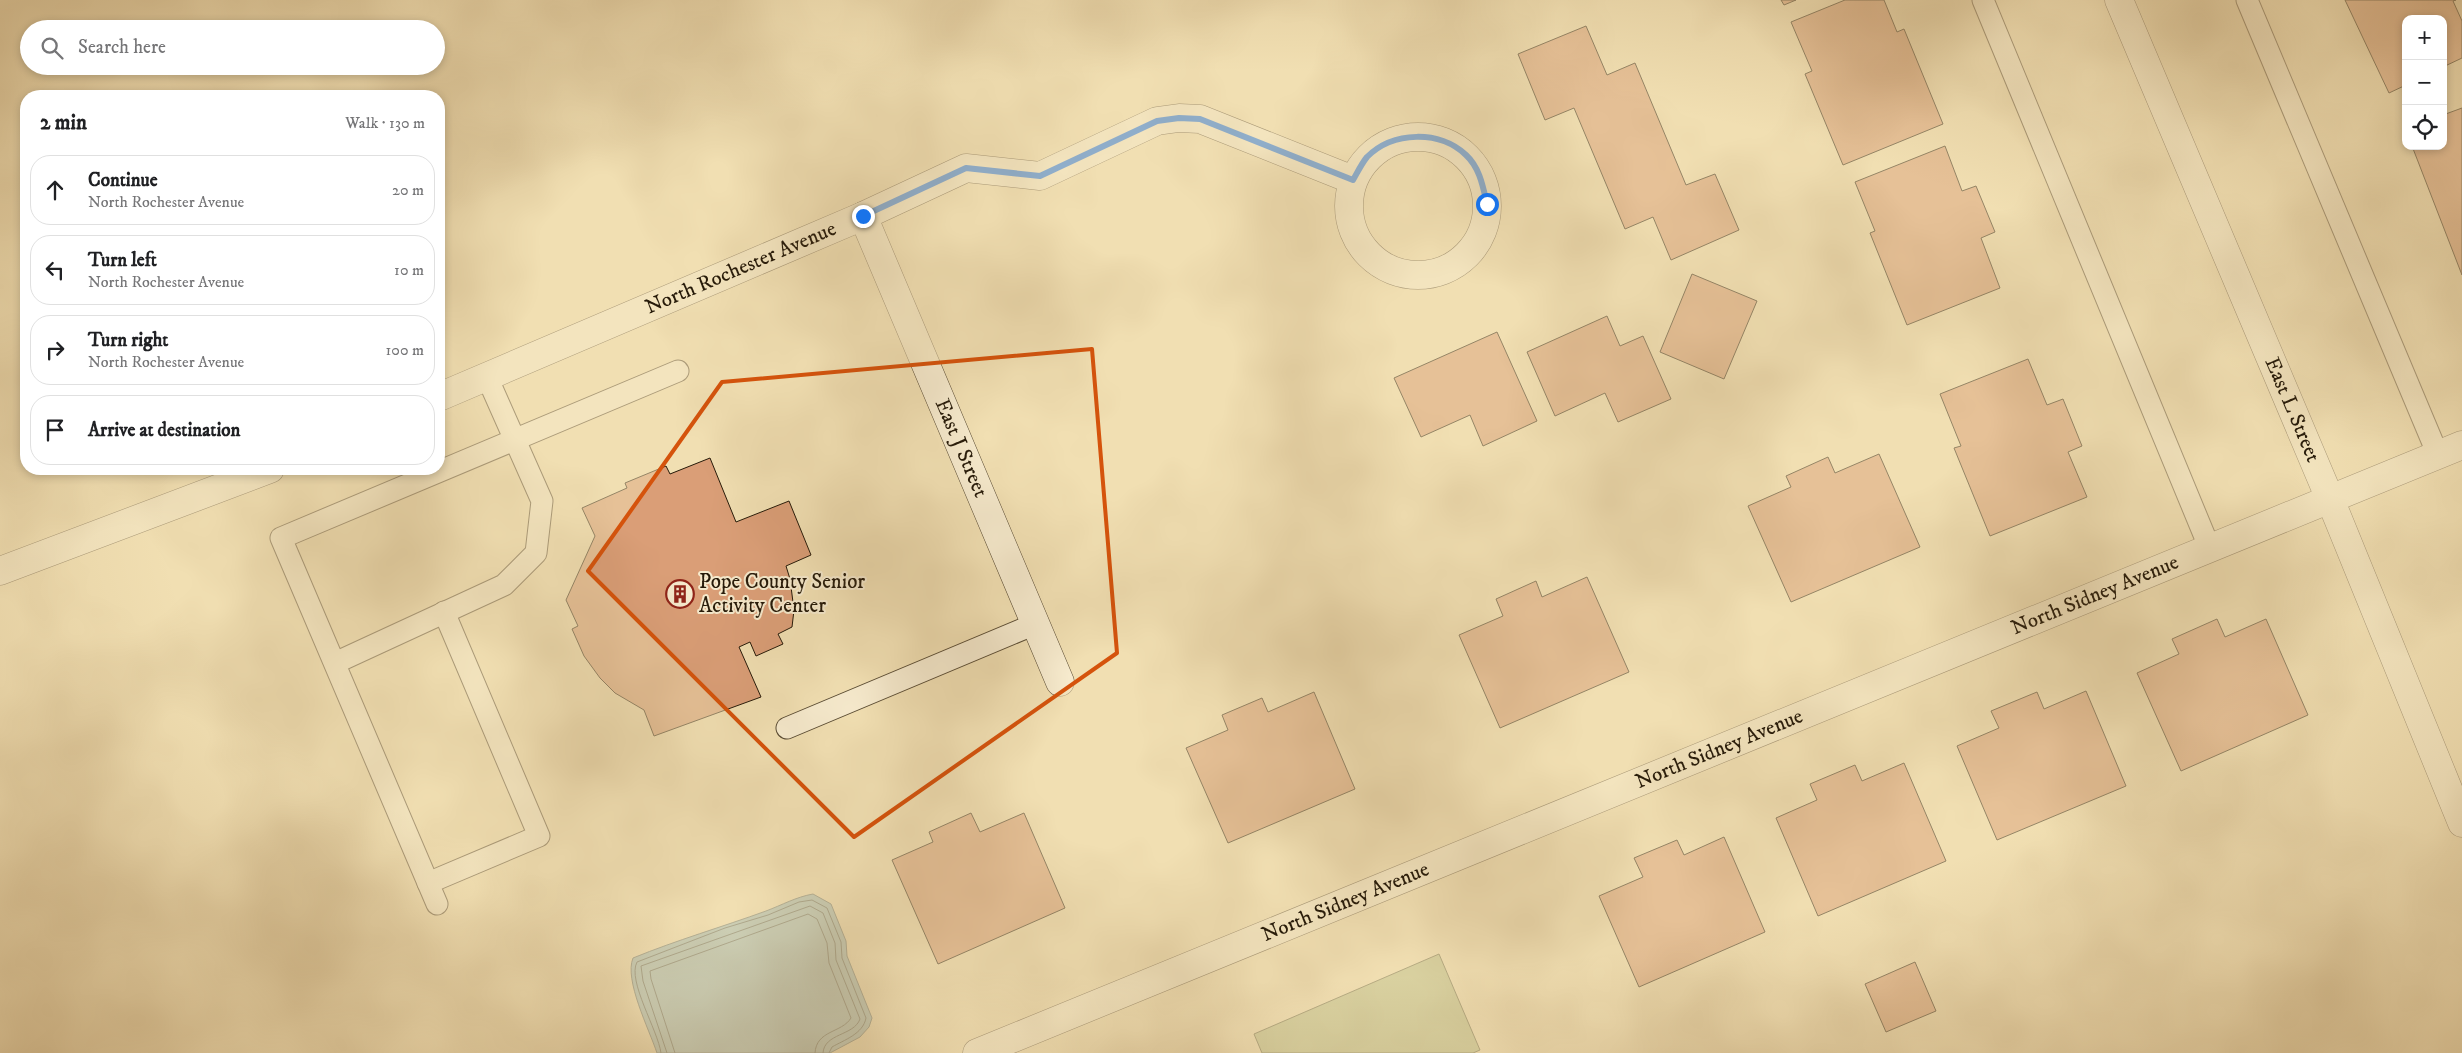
<!DOCTYPE html>
<html lang="en">
<head>
<meta charset="utf-8">
<style>
  :root { --surface:#fff; --page:#f6f6f6; --text:#202124; --muted:#757577; --line:#e0e0e0 }
  body { margin:0; font-family:"IM FELL DW Pica",serif; background:var(--page); color:var(--text) }
  .controls { position:absolute; right:15px; top:15px; display:grid; overflow:hidden; border-radius:10px; box-shadow:0 2px 8px #0003 }
  .controls button { width:45px; height:45px; display:grid; place-items:center; padding:0; border:0; border-bottom:1px solid var(--line); background:var(--surface); color:var(--text); font:25px sans-serif }
  .stop { position:absolute; width:15px; height:15px; margin:-11px; border:4px solid #1a73e8; border-radius:50%; background:#fff }
  .stop.end { background:#1a73e8; border-color:#fff; box-shadow:0 1px 5px #0008 }
  .list { margin:0; padding:0; list-style:none }
  h2 { display:flex; justify-content:space-between; align-items:center; height:65px; margin:0; padding:0 20px; font-size:21px }
  h2 small { font-size:16px; font-weight:400; color:var(--muted) }
  .list li { display:grid; grid-template-columns:32px 1fr auto; gap:15px; align-items:center; box-sizing:border-box; height:70px; margin:0 10px 10px; padding:0 10px; border:1px solid var(--line); border-radius:20px }
  .list b { display:block; font-size:19px; white-space:nowrap }
  .list p { margin:0; font-size:16px; white-space:nowrap; color:var(--muted) }
  .list em { font-size:16px; font-style:normal; color:var(--muted) }
  .icon { flex:none; width:28px; height:28px; fill:none; stroke:currentColor; stroke-width:2; stroke-linecap:round; stroke-linejoin:round }
  .map { position:relative; flex:none; width:2462px; height:1053px; overflow:hidden }
  .search { position:absolute; background:var(--surface); box-shadow:0 2px 8px #0003; left:20px; top:20px; width:425px; height:55px; display:flex; align-items:center; gap:12px; box-sizing:border-box; padding:0 18px; border-radius:28px; color:var(--muted); font-size:19px }
  .panel { position:absolute; background:var(--surface); box-shadow:0 2px 8px #0003; left:20px; top:90px; width:425px; height:385px; border-radius:20px }
  .map>svg:first-child { display:block }
  .green { fill:#bcc18a; stroke:#716e4a }
  .water { fill:#9fbab7; stroke:#6f7a71 }
  .lines { fill:none; stroke-linecap:round; stroke-linejoin:round }
  .shore { stroke:#626a60; stroke-width:1 }
  .building { fill:#da9e77; stroke:#261a09 }
  .lane-casing { stroke:#594b33; stroke-width:23 }
  .street-casing { stroke:#594b33; stroke-width:29 }
  .lane { stroke:#f6eacd; stroke-width:21 }
  .street { stroke:#f6eacd; stroke-width:28 }
  .route { stroke:#1a73e8; stroke-width:6 }
  .marked { fill:none; stroke:#d5530c; stroke-width:4; stroke-linejoin:round }
  .labels { text-anchor:middle; dominant-baseline:central; stroke-width:4; stroke-linejoin:round; paint-order:stroke }
  .street-label { font-size:21px; fill:#261a09; stroke:#f6eacd }
  .poi-label { font-size:21px; fill:#261a09; stroke:#f6eacd; text-anchor:start }
</style>
</head>
<body>
<div class="map">
<svg width="2462" height="1053" viewBox="0 0 2462 1053">
  <rect width="100%" height="100%" fill="#f1dfb2"/>
  <filter id="stains"><feTurbulence type="fractalNoise" baseFrequency=".004" numOctaves="4"/><feColorMatrix values="0 0 0 0 .2 0 0 0 0 .09 0 0 0 0 .02 0 0 0 .5 -.17"/></filter>
  <radialGradient id="worn" r=".72"><stop offset=".6" stop-color="#630" stop-opacity="0"/><stop offset="1" stop-color="#630" stop-opacity=".3"/></radialGradient>
  <polygon class="green" points="1439,954 1480,1050 1473,1053 1262,1053 1254,1034"/>
  <path class="water" d="M 813,894 L 831,904 L 846,941 L 847,956 L 872,1018 L 869,1027 L 860,1037 L 830,1053 L 657,1053 C 649,1029 624,980 633,958 C 677,940 722,927 766,911 C 782,905 796,897 813,894 Z"/>
  <g class="lines">
    <g class="shore">
      <path d="M 661,1053 C 658,1030 627,981 637,962 L 725,928 L 768,915 L 799,902 L 812,900 L 827,908 L 841,942 L 842,958 L 866,1018 C 863,1034 844,1040 832,1047 L 829,1053"/>
      <path d="M 667,1053 L 643,981 L 641,966 L 810,906 L 823,913 L 835,943 L 836,960 L 860,1019 C 854,1036 824,1033 823,1053"/>
      <path d="M 675,1053 L 651,979 L 650,971 L 808,914 L 817,919 L 827,943 L 829,963 L 851,1018 C 842,1033 816,1030 815,1053"/>
    </g>
  </g>
  <g class="building">
    <polygon points="1781,0 1796,0 1784,5"/>
    <polygon points="1845,0 1884,0 1897,32 1904,29 1943,124 1843,165 1805,74 1812,71 1791,22"/>
    <polygon points="2345,0 2456,0 2453,1 2462,21 2462,58 2443,67 2443,19 2406,19 2406,85 2389,93"/>
    <polygon points="1586,26 1607,75 1635,63 1686,185 1715,174 1739,230 1671,260 1653,217 1625,229 1574,108 1545,120 1518,54"/>
    <polygon points="2462,108 2462,275 2412,146 2443,146 2443,115"/>
    <polygon points="1945,146 1962,191 1976,186 1995,232 1981,238 2000,288 1907,325 1870,233 1875,231 1855,182"/>
    <polygon points="1692,274 1757,301 1724,379 1660,352"/>
    <polygon points="1607,316 1620,346 1643,336 1671,399 1618,422 1605,393 1555,416 1527,352"/>
    <polygon points="1497,332 1537,421 1483,446 1470,415 1421,437 1394,378"/>
    <polygon points="2028,359 2047,405 2063,399 2082,446 2068,452 2087,497 1990,536 1954,448 1961,446 1940,394"/>
    <polygon points="1879,454 1920,547 1791,602 1748,506 1791,487 1786,476 1828,457 1835,473"/>
    <polygon points="710,458 736,522 789,501 811,555 786,566 790,579 794,610 792,627 778,634 783,644 756,656 750,642 739,647 761,697 654,736 644,710 615,693 600,678 584,656 572,629 578,626 566,600 595,536 582,508 627,488 625,483 666,466 670,474"/>
    <polygon points="1587,577 1629,672 1500,728 1459,635 1503,616 1496,599 1536,581 1542,597"/>
    <polygon points="2217,619 2225,637 2266,619 2308,715 2181,771 2137,673 2179,654 2172,639"/>
    <polygon points="2086,691 2126,786 1997,840 1957,746 1999,728 1991,711 2037,692 2044,709"/>
    <polygon points="1314,692 1355,789 1228,843 1186,748 1228,730 1222,715 1262,698 1268,712"/>
    <polygon points="1904,763 1946,861 1818,916 1776,818 1817,800 1810,784 1855,765 1862,781"/>
    <polygon points="971,813 980,832 1024,813 1065,908 938,964 892,860 933,842 929,832"/>
    <polygon points="1724,837 1765,932 1639,987 1599,896 1643,877 1634,858 1677,840 1684,855"/>
    <polygon points="1915,962 1936,1011 1886,1032 1865,984"/>
  </g>
  <g class="lines">
    <defs>
      <g id="lane">
        <polyline points="1983,0 2210,549"/>
        <polyline points="2247,0 2438,455"/>
        <polyline points="335,663 504,585 536,553 542,501 487,377"/>
        <polyline points="787,728 1035,624"/>
        <polyline points="428,883 539,836 444,612"/>
        <polyline points="437,904 281,538 678,371"/>
      </g>
      <g id="street">
        <path id="s1" d="M 2119,0 L 2330,499 L 2462,823"/>
        <circle cx="1418" cy="206" r="69"/>
        <path id="s2" d="M 863,216 L 1060,682"/>
        <path id="s3" d="M 439,397 L 863,216 L 966,168 L 1040,176 L 1157,121 L 1179,118 L 1200,119 L 1353,180"/>
        <polyline points="0,571 270,469"/>
        <path id="s4" d="M 977,1053 L 2462,445"/>
      </g>
    </defs>
    <use href="#lane" class="lane-casing"/>
    <use href="#street" class="street-casing"/>
    <use href="#lane" class="lane"/>
    <use href="#street" class="street"/>
  </g>
  <g class="lines">
    <path class="route" d="M 863,216 L 966,168 L 1040,176 L 1157,121 L 1179,118 L 1200,119 L 1353,180 C 1357,173 1362,163 1367,157 C 1393,131 1440,130 1466,155 C 1480,168 1483,187 1487,204"/>
  </g>
  <path d="M0 0H2462V1053H0ZM 1092,349 L 1117,653 L 854,837 L 588,571 L 722,382 Z" fill="#f1dfb2" fill-opacity=".55" fill-rule="evenodd"/>
  <path class="marked" d="M 1092,349 L 1117,653 L 854,837 L 588,571 L 722,382 Z"/>
  <defs>
    <symbol id="building-ring" viewBox="-11 -11 22 22"><circle r="9.5" fill="#f6eacd" stroke="#8f2418" stroke-width="1.5"/><path d="M-4-6H4V6H1V3H-1V6H-4ZM-2.5-4.3h1.7v1.8h-1.7ZM.8-4.3h1.7v1.8H.8ZM-2.5-1h1.7V.8h-1.7ZM.8-1h1.7V.8H.8Z" fill="#8f2418"/></symbol>
  </defs>
  <g fill-rule="evenodd">
    <use href="#building-ring" x="664" y="578" width="32" height="32"/>
  </g>
  <g class="labels">
    <g class="street-label">
      <text stroke="none"><textPath href="#s3" startOffset="328">North Rochester Avenue</textPath></text>
      <text stroke="none"><textPath href="#s1" startOffset="445">East L Street</textPath></text>
      <text stroke="none"><textPath href="#s2" startOffset="252">East J Street</textPath></text>
      <text stroke="none"><textPath href="#s4" startOffset="1208">North Sidney Avenue</textPath></text>
      <text stroke="none"><textPath href="#s4" startOffset="802">North Sidney Avenue</textPath></text>
      <text stroke="none"><textPath href="#s4" startOffset="398">North Sidney Avenue</textPath></text>
    </g>
    <g class="poi-label">
      <text x="699" y="582">Pope County Senior<tspan x="699" dy="24">Activity Center</tspan></text>
    </g>
  </g>
  <rect width="100%" height="100%" filter="url(#stains)"/>
  <rect width="100%" height="100%" fill="url(#worn)"/>
</svg>
<div class="controls">
<button>+</button>
<button>−</button>
<button><svg class="icon" aria-label="locate" viewBox="0 0 24 24"><circle cx="12" cy="12" r="6"/><path d="M12 2v4M12 18v4M2 12h4M18 12h4"/></svg></button>
</div>
<div class="stop" style="left:1487px;top:204px"></div>
<div class="stop end" style="left:863px;top:216px"></div>
<div class="search"><svg class="icon" aria-label="search" viewBox="0 0 24 24"><circle cx="10" cy="10" r="6"/><path d="M15 15l6 6"/></svg>Search here</div>
<section class="panel">
<h2>2 min<small>Walk · 130 m</small></h2>
<ul class="list">
<li><svg class="icon" aria-label="ahead" viewBox="0 0 24 24"><path d="M12 20V5M6 11l6-6 6 6"/></svg><div><b>Continue</b><p>North Rochester Avenue</p></div><em>20 m</em></li>
<li><svg class="icon" aria-label="left" viewBox="0 0 24 24"><path d="M17 20v-9H6M10 6l-5 5 5 5"/></svg><div><b>Turn left</b><p>North Rochester Avenue</p></div><em>10 m</em></li>
<li><svg class="icon" aria-label="right" viewBox="0 0 24 24"><path d="M7 20v-9h11M14 6l5 5-5 5"/></svg><div><b>Turn right</b><p>North Rochester Avenue</p></div><em>100 m</em></li>
<li><svg class="icon" aria-label="arrive" viewBox="0 0 24 24"><path d="M6 21V4h12l-3 4 3 4H6"/></svg><div><b>Arrive at destination</b></div></li>
</ul>
</section>
</div>
</body>
</html>
